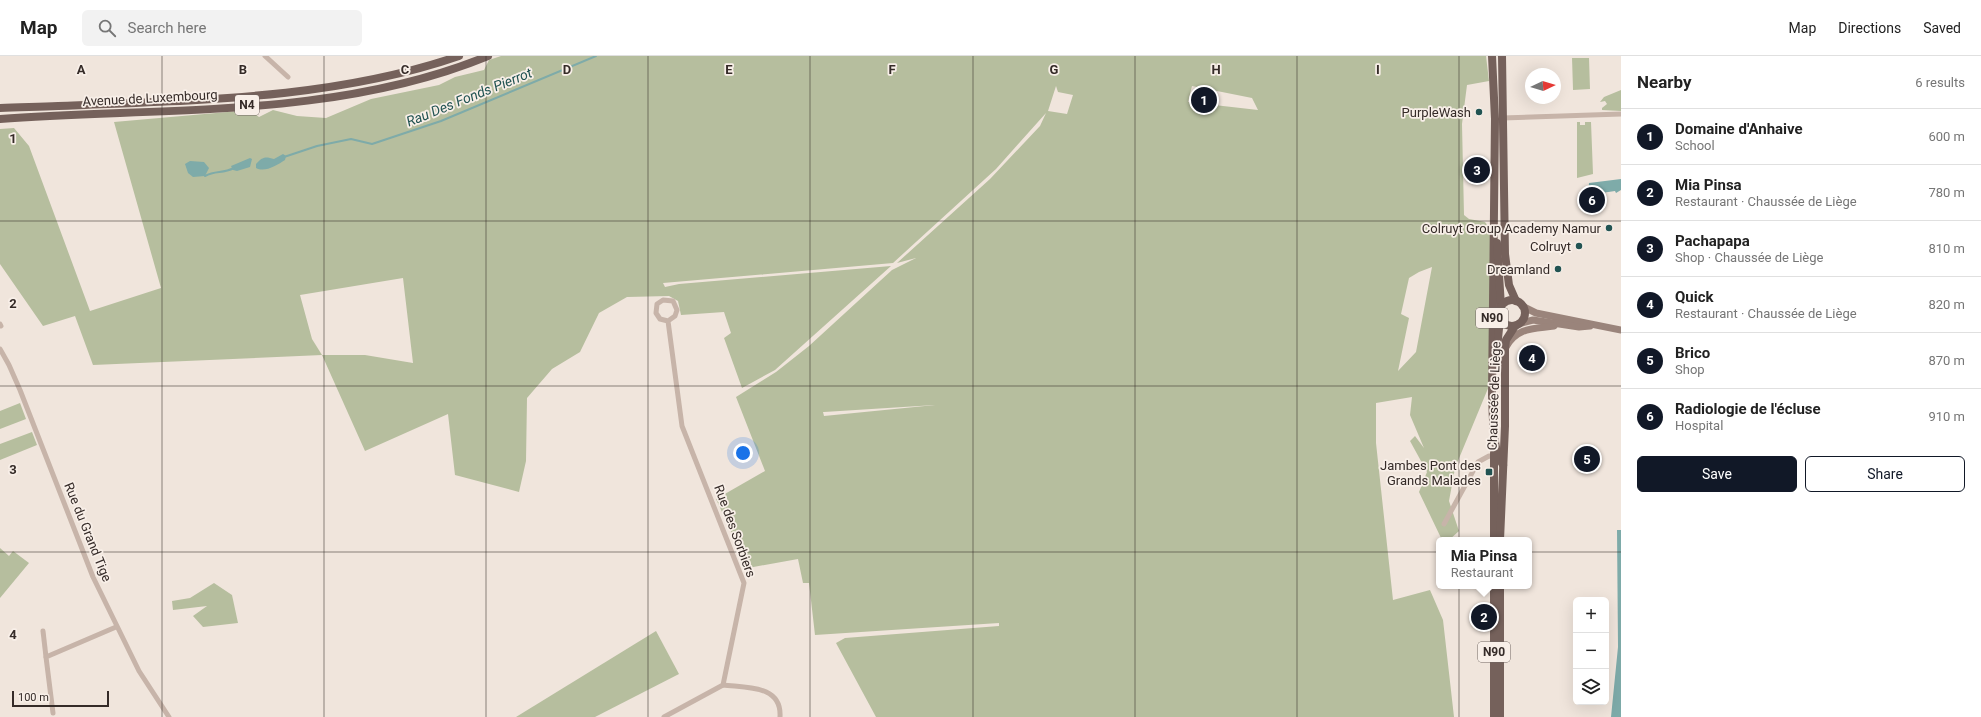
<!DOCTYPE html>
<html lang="en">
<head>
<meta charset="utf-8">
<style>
  :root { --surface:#fff; --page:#f2f2f2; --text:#222; --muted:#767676; --line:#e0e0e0; --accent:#111827 }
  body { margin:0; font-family:Roboto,sans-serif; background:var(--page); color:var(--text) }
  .controls { position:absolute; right:12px; bottom:12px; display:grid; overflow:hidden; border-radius:6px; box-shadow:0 4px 16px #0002 }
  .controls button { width:36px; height:36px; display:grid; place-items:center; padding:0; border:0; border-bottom:1px solid var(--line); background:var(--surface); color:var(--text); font:20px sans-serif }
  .compass { position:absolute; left:1525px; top:12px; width:36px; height:36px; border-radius:50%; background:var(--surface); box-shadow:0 4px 16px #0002; rotate:86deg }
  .scale { position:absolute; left:12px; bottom:10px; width:97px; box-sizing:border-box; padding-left:4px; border:2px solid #352b28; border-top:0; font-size:11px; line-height:14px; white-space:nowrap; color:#352b28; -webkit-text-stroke:3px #f8efe8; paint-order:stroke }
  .you { position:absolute; left:743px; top:397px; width:14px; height:14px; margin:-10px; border:3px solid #fff; border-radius:50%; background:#1a73e8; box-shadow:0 0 0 6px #1a73e833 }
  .badge { display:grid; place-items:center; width:26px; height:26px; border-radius:50%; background:var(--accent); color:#fff; font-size:13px; font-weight:700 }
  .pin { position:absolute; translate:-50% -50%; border:2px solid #fff; box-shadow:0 1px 4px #0006 }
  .popup { position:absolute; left:1436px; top:481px; width:96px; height:52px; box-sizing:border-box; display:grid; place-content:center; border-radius:6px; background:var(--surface); filter:drop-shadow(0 1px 3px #0005); font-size:13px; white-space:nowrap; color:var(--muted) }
  .popup b { font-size:15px; color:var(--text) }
  .popup::after { content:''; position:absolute; left:50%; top:100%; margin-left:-8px; border:8px solid transparent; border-top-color:var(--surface) }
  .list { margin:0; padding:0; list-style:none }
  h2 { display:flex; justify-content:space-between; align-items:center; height:52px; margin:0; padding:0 16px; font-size:17px }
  h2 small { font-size:13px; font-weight:400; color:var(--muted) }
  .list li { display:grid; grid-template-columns:26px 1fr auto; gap:12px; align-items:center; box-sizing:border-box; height:56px; padding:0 16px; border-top:1px solid var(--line) }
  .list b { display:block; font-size:15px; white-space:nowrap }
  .list p { margin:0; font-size:13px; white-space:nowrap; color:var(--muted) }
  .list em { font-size:13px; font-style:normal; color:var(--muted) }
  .actions { display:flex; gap:8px; padding:12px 16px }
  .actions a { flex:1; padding:9px 0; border:1px solid var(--accent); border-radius:6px; text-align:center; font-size:14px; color:var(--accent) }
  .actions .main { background:var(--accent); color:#fff }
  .icon { flex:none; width:22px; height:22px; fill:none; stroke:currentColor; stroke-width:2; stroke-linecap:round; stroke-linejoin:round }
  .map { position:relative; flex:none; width:1621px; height:661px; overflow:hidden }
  header { display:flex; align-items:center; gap:24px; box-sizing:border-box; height:56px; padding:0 20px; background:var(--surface); border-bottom:1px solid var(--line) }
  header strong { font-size:19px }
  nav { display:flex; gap:22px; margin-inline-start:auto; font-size:14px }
  .search { width:280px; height:36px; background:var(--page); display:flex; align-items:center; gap:10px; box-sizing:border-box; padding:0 14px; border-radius:6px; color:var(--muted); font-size:15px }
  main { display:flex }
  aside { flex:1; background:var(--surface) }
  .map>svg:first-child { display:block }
  .green { fill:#b6be9e; fill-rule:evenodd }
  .water { fill:#7eaba9 }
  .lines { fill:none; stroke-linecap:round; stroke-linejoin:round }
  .stream { stroke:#7eaba9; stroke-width:2 }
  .minor { stroke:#c7b4a9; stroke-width:5 }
  .secondary { stroke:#9a847b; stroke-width:7 }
  .primary { stroke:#75615b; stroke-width:8 }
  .grid { fill:none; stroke:#352b28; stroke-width:1; stroke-opacity:0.55 }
  .poi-dot { fill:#215352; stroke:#f8efe8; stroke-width:1.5 }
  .labels { text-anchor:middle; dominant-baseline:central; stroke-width:3.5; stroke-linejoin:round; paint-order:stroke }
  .shield { fill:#f8efe8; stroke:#706662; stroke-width:1 }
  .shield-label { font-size:12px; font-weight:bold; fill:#352b28 }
  .street-label { font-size:13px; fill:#352b28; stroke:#f8efe8 }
  .poi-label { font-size:13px; fill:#352b28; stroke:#f8efe8; text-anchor:end }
  .water-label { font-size:14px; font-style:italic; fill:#215352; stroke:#f8efe8 }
  .grid-label { font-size:13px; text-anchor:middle; font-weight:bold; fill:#352b28; stroke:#f8efe8; stroke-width:3.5; stroke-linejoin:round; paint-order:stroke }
</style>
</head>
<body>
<header>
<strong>Map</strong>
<div class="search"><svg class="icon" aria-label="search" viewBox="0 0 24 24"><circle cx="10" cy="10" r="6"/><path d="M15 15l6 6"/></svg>Search here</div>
<nav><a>Map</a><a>Directions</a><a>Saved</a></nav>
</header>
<main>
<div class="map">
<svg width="1621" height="661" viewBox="0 0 1621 661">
  <rect width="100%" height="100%" fill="#f0e5dc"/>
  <g class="green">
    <path d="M 501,0 L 1486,0 L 1489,25 L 1467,29 L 1462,68 L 1464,159 L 1469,163 L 1485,166 L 1491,174 L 1489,330 L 1455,412 L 1449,445 L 1459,475 L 1449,484 L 1442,484 L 1419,436 L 1427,416 L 1410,385 L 1415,380 L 1424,392 L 1410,359 L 1412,341 L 1376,347 L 1376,387 L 1393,544 L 1430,534 L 1443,564 L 1454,661 L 876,661 L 836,587 L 845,582 L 999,570 L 999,567 L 815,579 L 809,527 L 803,527 L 798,503 L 748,512 L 716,443 L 765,415 L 736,341 L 776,316 L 809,290 L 892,214 L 916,202 L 897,207 L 990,123 L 1040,70 L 1046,57 L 996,113 L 893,207 L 663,227 L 665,231 L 679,228 L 891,210 L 775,314 L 742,332 L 724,282 L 731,277 L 724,256 L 681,259 L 678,245 L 669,240 L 627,241 L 599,257 L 580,296 L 552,313 L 527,342 L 526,405 L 519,436 L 455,419 L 448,358 L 365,395 L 322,299 L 93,309 L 75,260 L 43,270 L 0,208 L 0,73 L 14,72 L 29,90 L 90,255 L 161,232 L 114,66 L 250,54 L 259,61 L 273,54 L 297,60 L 326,62 L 371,43 L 439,29 L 455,21 L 484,14 L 489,4 ZM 1056,30 L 1058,36 L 1073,39 L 1067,58 L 1048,55 ZM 1192,30 L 1252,42 L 1258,54 L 1188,46 ZM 1432,211 L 1416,296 L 1398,315 L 1409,262 L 1401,258 L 1409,222 L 1419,216 ZM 403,222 L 413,307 L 365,299 L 322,299 L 312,283 L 300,239 ZM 935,349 L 824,360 L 823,356 L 824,356 Z"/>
    <polygon points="1572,2 1589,2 1590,33 1573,34"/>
    <polygon points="1621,34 1621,55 1602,54 1602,52 1607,48 1605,45 1600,46 1604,41"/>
    <polygon points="1577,66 1580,66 1580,69 1585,69 1585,66 1591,66 1593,118 1577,122"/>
    <polygon points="20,347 26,363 0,373 0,355"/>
    <polygon points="32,376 37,389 0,404 0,388"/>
    <polygon points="0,492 9,500 13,495 29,507 0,542"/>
    <polygon points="214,527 232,539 238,567 203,571 193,560 207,550 173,554 172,545 190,542"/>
    <polygon points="656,575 679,618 595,661 516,661"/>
  </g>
  <g class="water">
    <path d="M 283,98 L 286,100 L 285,104 C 277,109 265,117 256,112 L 256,108 C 262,101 265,100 274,103 Z"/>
    <polygon points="250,102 252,103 250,111 237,115 233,114 231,110"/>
    <polygon points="190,105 204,106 209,112 205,120 193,121 188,117 185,108"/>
    <polygon points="1621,123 1621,134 1616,137 1615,135 1588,139 1589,127"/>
    <polygon points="1617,474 1621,474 1621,661 1611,661 1618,591"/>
  </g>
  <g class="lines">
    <g class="stream">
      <polyline points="284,101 317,90 351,83 372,88 441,65 596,0"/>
      <path d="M 205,120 C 216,114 222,118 234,112"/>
    </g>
    <g class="minor">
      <polyline points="265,0 288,21"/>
      <polyline points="1502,62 1621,58"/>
      <polyline points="0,268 1,270"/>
      <polyline points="0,293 9,309 20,334 93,521 139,615 169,661"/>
      <polyline points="1444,468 1478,406 1489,400 1494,401"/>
      <polyline points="43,575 46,601"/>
      <path d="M 723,629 C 747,632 782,629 780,661"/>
      <polyline points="53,657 46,601 116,571"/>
      <polyline points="664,661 723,629 744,527 682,370 668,265 675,260 677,254 673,245 663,244 657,248 656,257 660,263 668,265"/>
    </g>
    <g class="secondary">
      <polyline points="1522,250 1536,257 1621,274"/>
      <polyline points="1518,268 1533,264 1579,271 1590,270"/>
      <path d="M 1506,291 C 1517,271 1534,273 1554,270"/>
    </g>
    <g class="primary">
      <path d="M 1492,0 L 1495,63 L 1492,339 C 1493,357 1492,395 1503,409"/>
      <polyline points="1502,0 1505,198 1509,229 1516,245"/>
      <path d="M 0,52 C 19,51 38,51 58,50 C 191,44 332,44 459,0"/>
      <path d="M 0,63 C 162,51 335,63 488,0"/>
      <polyline points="1497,187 1501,250"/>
      <circle cx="1512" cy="257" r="13"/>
      <polyline points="1497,293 1500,262"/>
      <polyline points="1494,484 1494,397"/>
      <polyline points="1500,484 1505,370 1505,293 1506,284 1515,270"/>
      <polyline points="1494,530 1494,661"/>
      <polyline points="1500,530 1500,661"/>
    </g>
  </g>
  <path class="grid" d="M 162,0 L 162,661M 324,0 L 324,661M 486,0 L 486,661M 648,0 L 648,661M 810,0 L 810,661M 973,0 L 973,661M 1135,0 L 1135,661M 1297,0 L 1297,661M 1459,0 L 1459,661M 0,165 L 1621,165M 0,330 L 1621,330M 0,496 L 1621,496"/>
  <g class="poi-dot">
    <circle cx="1479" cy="56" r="4"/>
    <circle cx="1609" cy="172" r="4"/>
    <circle cx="1579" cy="190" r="4"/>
    <circle cx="1558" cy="213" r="4"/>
    <rect x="1485" y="412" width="8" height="8" rx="2"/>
  </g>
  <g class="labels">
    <g class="shield">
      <rect x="235" y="39" width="24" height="20" rx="3"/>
      <rect x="1476" y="252" width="32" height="20" rx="3"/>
      <rect x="1478" y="586" width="32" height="20" rx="3"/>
    </g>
    <g class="shield-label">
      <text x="247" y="49">N4</text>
      <text x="1492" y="262">N90</text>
      <text x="1494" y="596">N90</text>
    </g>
    <g class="street-label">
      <text transform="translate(150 42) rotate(-3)">Avenue de Luxembourg</text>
      <text transform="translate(1494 340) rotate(-88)">Chaussée de Liège</text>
      <text transform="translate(735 475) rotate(70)">Rue des Sorbiers</text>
      <text transform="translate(88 476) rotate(68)">Rue du Grand Tige</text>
    </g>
    <g class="poi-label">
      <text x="1471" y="56">PurpleWash</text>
      <text x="1601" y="172">Colruyt Group Academy Namur</text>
      <text x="1571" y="190">Colruyt</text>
      <text x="1550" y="213">Dreamland</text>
      <text x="1481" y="409">Jambes Pont des<tspan x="1481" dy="15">Grands Malades</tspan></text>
    </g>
    <g class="water-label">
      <text transform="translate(469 41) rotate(-22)">Rau Des Fonds Pierrot</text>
    </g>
  </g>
  <g class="grid-label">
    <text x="81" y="18">A</text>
    <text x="243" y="18">B</text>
    <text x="405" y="18">C</text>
    <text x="567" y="18">D</text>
    <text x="729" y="18">E</text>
    <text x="892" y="18">F</text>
    <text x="1054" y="18">G</text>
    <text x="1216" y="18">H</text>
    <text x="1378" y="18">I</text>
    <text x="13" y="87">1</text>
    <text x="13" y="252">2</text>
    <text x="13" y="418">3</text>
    <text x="13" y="583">4</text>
  </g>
</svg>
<div class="controls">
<button>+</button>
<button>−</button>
<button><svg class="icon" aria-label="layers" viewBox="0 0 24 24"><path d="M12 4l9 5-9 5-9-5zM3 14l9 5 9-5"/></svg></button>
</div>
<svg class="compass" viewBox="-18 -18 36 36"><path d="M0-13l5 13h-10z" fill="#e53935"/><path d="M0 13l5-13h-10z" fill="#767676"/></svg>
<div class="scale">100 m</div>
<div class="you"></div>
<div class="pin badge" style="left:1204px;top:44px">1</div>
<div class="pin badge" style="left:1484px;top:561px">2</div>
<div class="popup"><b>Mia Pinsa</b>Restaurant</div>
<div class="pin badge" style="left:1477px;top:114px">3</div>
<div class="pin badge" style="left:1532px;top:302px">4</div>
<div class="pin badge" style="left:1587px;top:403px">5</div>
<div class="pin badge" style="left:1592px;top:144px">6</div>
</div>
<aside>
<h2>Nearby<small>6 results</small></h2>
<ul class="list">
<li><span class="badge">1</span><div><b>Domaine d'Anhaive</b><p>School</p></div><em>600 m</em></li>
<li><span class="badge">2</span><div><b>Mia Pinsa</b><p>Restaurant · Chaussée de Liège</p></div><em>780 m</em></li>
<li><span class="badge">3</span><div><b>Pachapapa</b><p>Shop · Chaussée de Liège</p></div><em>810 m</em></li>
<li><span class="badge">4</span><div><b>Quick</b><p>Restaurant · Chaussée de Liège</p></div><em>820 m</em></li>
<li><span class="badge">5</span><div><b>Brico</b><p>Shop</p></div><em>870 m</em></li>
<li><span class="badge">6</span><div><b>Radiologie de l'écluse</b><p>Hospital</p></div><em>910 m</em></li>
</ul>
<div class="actions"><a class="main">Save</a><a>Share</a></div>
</aside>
</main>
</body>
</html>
